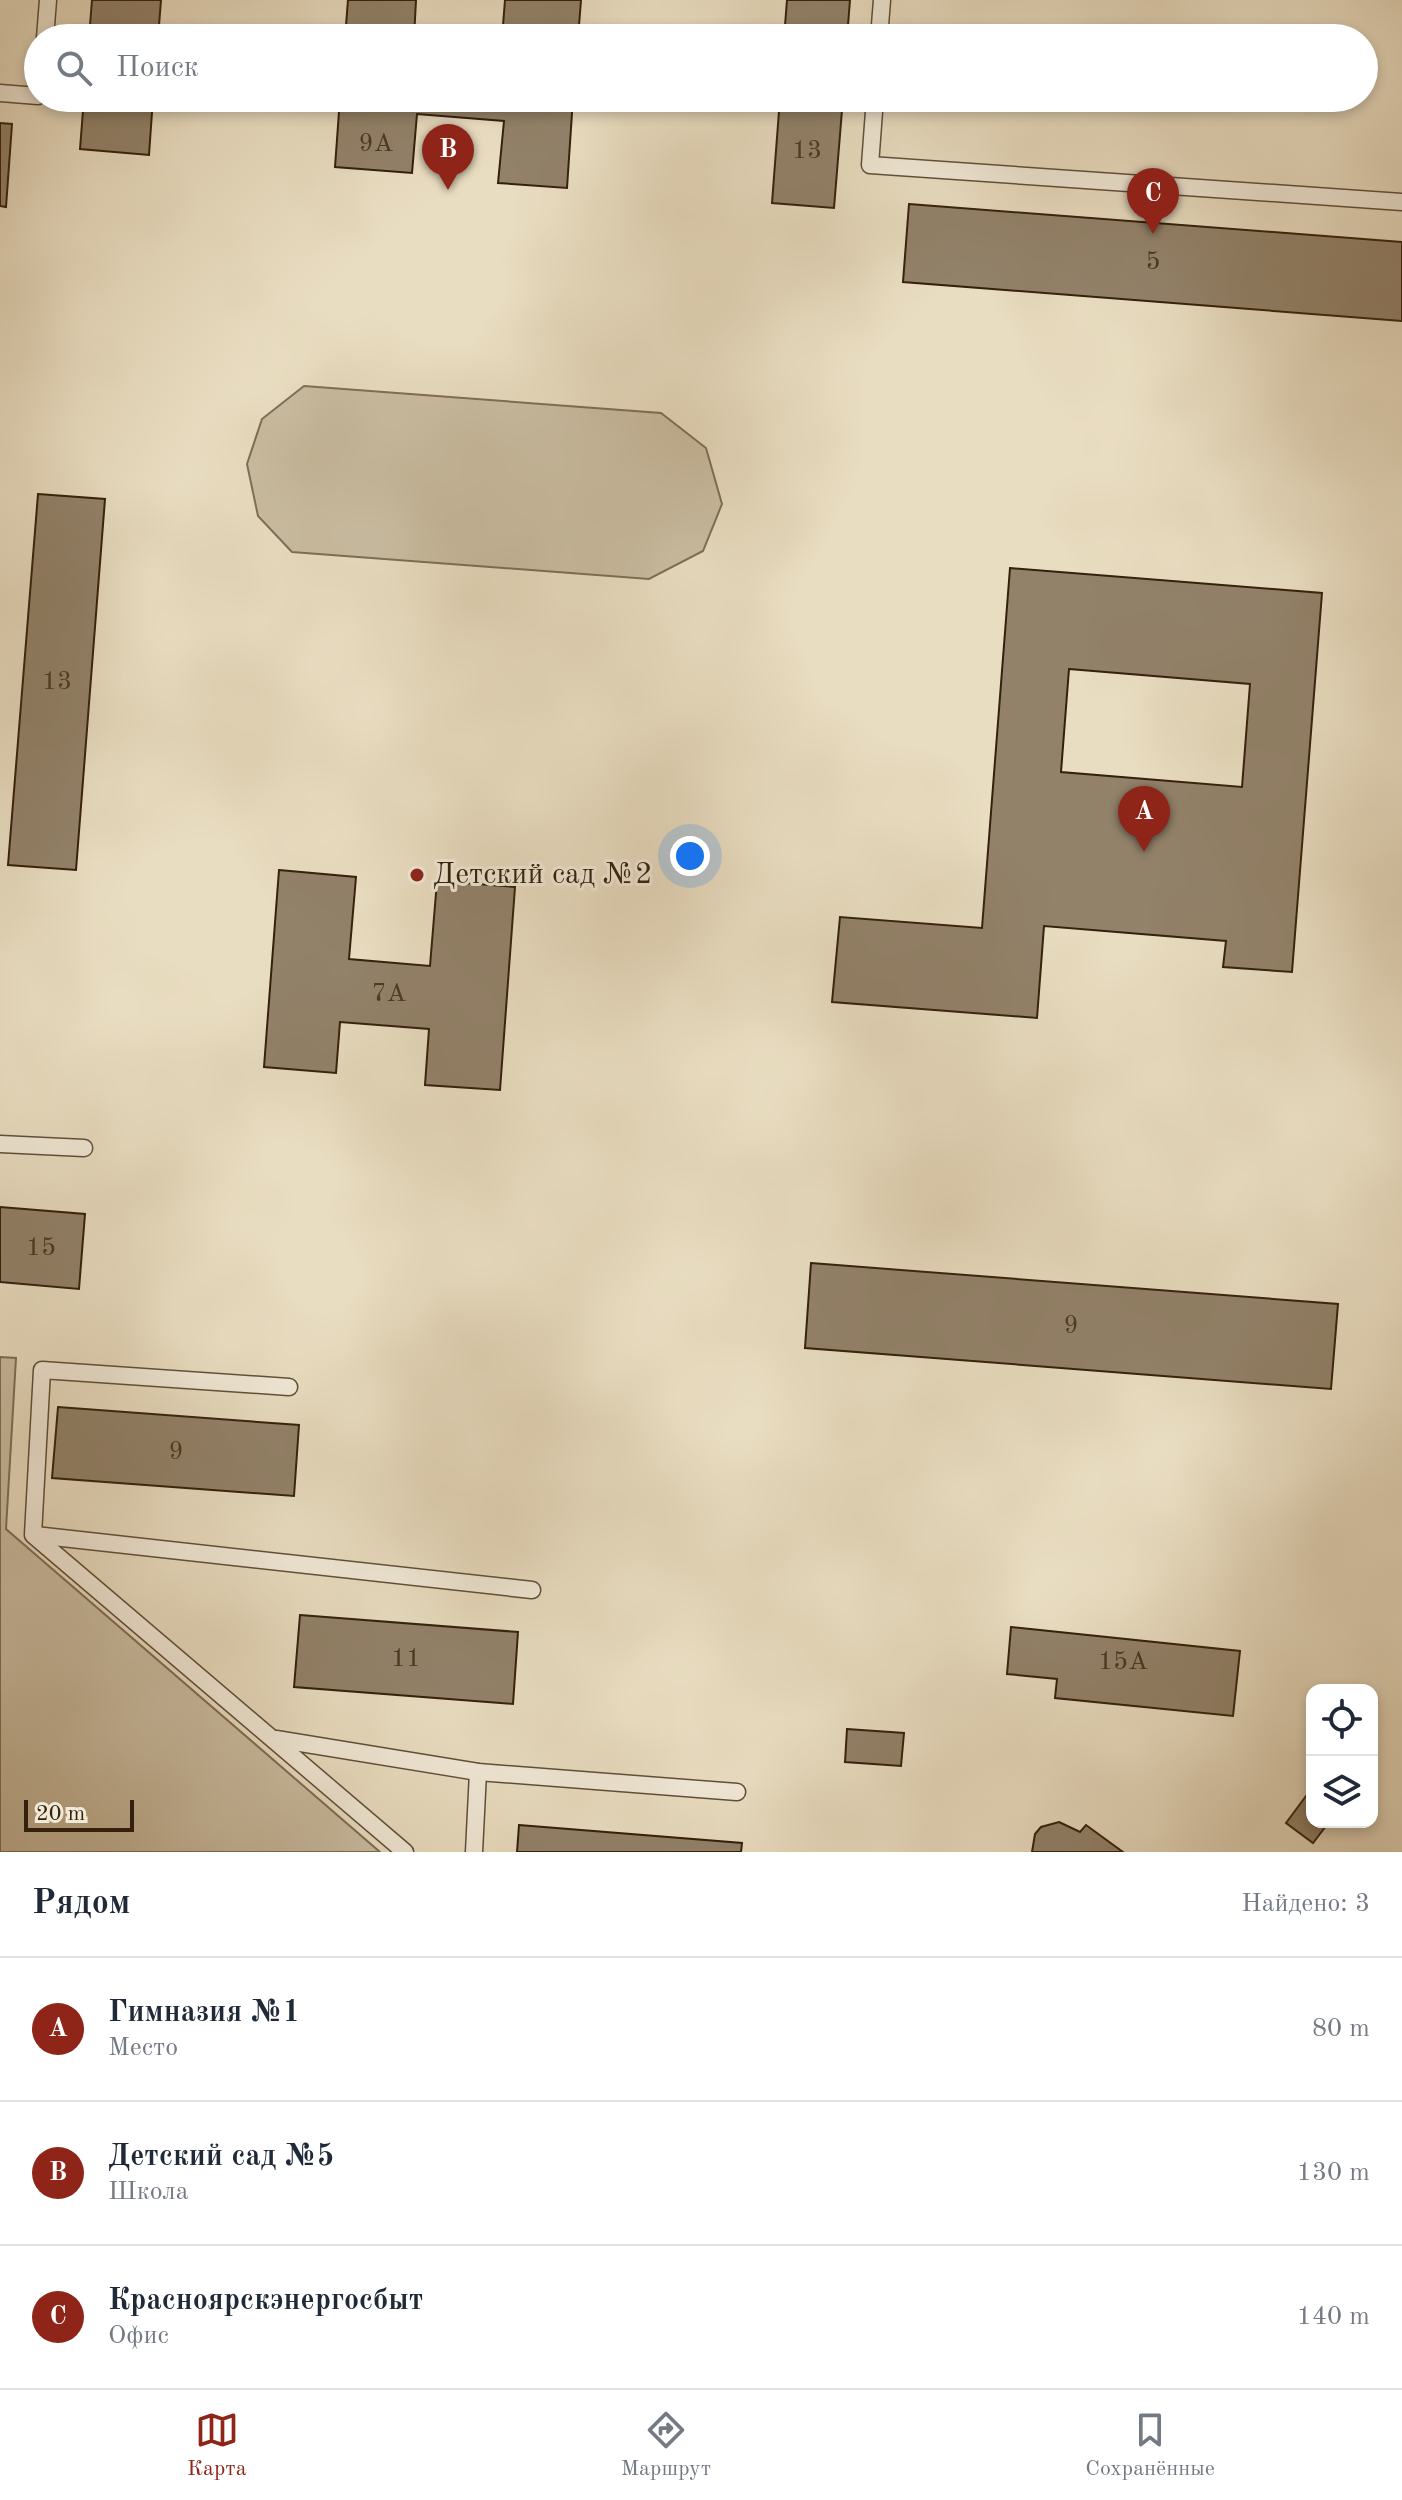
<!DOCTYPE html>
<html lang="ru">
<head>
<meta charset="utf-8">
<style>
  :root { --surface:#fff; --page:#f2f2f3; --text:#1f2937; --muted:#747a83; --line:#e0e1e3; --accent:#8f2418 }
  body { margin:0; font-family:"Old Standard TT",serif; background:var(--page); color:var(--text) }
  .controls { position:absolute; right:24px; bottom:24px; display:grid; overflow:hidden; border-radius:16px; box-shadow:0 4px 12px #0003 }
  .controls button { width:72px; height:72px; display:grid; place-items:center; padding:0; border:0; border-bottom:2px solid var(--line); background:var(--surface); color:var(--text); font:40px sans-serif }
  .scale { position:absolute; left:24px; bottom:20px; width:110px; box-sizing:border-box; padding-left:8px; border:4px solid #34200c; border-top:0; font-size:22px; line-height:28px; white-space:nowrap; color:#34200c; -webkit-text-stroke:6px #f1e9d7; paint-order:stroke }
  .you { position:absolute; left:690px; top:856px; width:28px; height:28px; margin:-20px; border:6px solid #fff; border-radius:50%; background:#1a73e8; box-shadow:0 0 0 12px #1a73e833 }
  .badge { display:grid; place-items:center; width:52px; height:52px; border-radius:50%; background:var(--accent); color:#fff; font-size:26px; font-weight:700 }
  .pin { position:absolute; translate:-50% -66px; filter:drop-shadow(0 2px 4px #0008) }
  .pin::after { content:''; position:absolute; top:42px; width:28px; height:24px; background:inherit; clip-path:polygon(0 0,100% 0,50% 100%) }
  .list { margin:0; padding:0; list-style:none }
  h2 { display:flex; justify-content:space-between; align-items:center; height:104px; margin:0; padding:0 32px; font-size:34px }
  h2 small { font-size:26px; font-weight:400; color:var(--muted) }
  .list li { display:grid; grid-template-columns:52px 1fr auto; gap:24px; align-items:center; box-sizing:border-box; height:144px; padding:0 32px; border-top:2px solid var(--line) }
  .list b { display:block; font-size:30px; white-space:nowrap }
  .list p { margin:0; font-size:26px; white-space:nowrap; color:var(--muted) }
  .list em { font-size:26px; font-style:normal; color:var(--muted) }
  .icon { flex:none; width:44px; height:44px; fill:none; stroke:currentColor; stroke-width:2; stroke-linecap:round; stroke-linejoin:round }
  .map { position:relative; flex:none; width:1402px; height:1852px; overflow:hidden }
  .search { position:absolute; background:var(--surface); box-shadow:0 4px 12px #0003; left:24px; right:24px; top:24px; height:88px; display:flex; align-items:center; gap:20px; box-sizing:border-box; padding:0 28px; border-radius:44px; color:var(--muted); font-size:30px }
  .sheet { height:536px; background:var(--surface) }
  nav { display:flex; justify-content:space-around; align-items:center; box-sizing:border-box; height:112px; border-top:2px solid var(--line); background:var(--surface); font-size:22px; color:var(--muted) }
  nav a { display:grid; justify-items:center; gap:4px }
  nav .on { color:var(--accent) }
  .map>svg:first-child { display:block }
  .green { fill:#cabda2; stroke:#7f6e57; stroke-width:2 }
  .building { fill:#92826a; stroke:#34200c; stroke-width:2; fill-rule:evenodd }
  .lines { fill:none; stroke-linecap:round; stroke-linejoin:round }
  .lane-casing { stroke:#614f39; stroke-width:19 }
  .lane { stroke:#f1e9d7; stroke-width:16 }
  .poi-dot { fill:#8f2418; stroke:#f1e9d7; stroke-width:3 }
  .labels { text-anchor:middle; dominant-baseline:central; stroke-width:6; stroke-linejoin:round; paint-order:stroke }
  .number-label { font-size:26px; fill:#4c3824 }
  .poi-label { font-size:30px; fill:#34200c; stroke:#f1e9d7; text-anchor:start }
</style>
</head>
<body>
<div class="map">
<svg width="1402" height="1852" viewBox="0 0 1402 1852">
  <rect width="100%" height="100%" fill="#e9ddc1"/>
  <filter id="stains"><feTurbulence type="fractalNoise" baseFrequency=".0025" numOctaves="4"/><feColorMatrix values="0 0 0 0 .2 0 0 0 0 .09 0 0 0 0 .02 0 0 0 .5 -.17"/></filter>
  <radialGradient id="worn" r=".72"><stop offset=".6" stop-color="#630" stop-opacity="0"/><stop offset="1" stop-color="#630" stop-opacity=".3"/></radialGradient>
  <g class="green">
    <polygon points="304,386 661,413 706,448 722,504 703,551 649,579 292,552 258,516 247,464 262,419"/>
    <polygon points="0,1357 16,1358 6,1529 380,1852 0,1852"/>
  </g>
  <g class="building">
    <polygon points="92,0 161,0 158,38 89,38"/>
    <polygon points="348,0 416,0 414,38 345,38"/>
    <polygon points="505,0 581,0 578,38 502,38"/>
    <polygon points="787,0 850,0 847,38 784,38"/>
    <polygon points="84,98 153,98 149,155 80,149"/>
    <polygon points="340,98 573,98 567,188 498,183 504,121 417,114 412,173 335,167"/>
    <polygon points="780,98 843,98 834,208 772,203"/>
    <polygon points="0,123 12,124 6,207 0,206"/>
    <polygon points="909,204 1402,242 1402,321 903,282"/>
    <polygon points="38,494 105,499 76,870 8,865"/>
    <path d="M 1010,568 L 1322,593 L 1292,972 L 1223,967 L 1226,941 L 1044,926 L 1037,1018 L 832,1002 L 840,917 L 982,928 ZM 1069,669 L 1250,684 L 1242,787 L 1061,772 Z"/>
    <polygon points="279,870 356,877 349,959 430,966 437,881 515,887 500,1090 425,1085 429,1029 340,1022 336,1073 264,1067"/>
    <polygon points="0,1207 85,1214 79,1289 0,1282"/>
    <polygon points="811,1263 1338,1304 1331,1389 805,1348"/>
    <polygon points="58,1407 299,1425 294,1496 52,1478"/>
    <polygon points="300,1615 518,1632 513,1704 294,1687"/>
    <polygon points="1011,1627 1240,1651 1233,1716 1055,1698 1057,1679 1007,1674"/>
    <polygon points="847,1729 904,1733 901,1766 845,1762"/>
    <polygon points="1306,1796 1312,1800 1312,1822 1329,1822 1313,1843 1286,1823"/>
    <polygon points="1059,1822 1080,1832 1086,1825 1123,1852 1032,1852 1035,1834 1041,1827"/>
    <polygon points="519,1825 742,1843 741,1852 517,1852"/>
  </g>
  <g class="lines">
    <defs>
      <g id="lane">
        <polyline points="45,38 48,0"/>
        <polyline points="879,38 882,0"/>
        <polyline points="0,93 38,96"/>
        <polyline points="875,98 870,165 1402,202"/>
        <polyline points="0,1144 84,1148"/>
        <polyline points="289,1387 42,1370 33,1535 405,1852"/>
        <polyline points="35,1535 532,1590"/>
        <polyline points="276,1739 478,1772 737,1792"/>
        <polyline points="474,1852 478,1772"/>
      </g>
    </defs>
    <use href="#lane" class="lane-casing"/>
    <use href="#lane" class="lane"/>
  </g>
  <circle class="poi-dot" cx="417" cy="875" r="8"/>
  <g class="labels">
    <g class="number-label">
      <text x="376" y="144">9А</text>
      <text x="807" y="151">13</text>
      <text x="1153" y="262">5</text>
      <text x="57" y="682">13</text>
      <text x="389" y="994">7А</text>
      <text x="41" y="1248">15</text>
      <text x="1071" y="1326">9</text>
      <text x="176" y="1452">9</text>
      <text x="406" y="1659">11</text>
      <text x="1123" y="1662">15А</text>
    </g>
    <g class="poi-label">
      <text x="433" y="875">Детский сад №2</text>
    </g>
  </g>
  <rect width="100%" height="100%" filter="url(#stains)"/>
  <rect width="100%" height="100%" fill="url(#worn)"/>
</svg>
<div class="controls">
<button><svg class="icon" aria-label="locate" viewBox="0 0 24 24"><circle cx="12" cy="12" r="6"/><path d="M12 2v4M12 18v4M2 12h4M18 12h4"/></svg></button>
<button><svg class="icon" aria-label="layers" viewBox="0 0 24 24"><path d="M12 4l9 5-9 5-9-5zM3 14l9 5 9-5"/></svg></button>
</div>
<div class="scale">20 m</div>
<div class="you"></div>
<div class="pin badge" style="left:1144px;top:852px">A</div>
<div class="pin badge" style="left:448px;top:190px">B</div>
<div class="pin badge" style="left:1153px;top:234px">C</div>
<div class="search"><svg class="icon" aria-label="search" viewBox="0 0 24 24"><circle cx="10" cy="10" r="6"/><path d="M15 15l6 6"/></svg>Поиск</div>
</div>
<section class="sheet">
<h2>Рядом<small>Найдено: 3</small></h2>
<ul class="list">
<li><span class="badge">A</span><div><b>Гимназия №1</b><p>Место</p></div><em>80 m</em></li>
<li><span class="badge">B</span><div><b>Детский сад №5</b><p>Школа</p></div><em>130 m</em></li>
<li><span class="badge">C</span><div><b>Красноярскэнергосбыт</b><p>Офис</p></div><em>140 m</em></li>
</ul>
</section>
<nav>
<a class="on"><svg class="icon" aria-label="map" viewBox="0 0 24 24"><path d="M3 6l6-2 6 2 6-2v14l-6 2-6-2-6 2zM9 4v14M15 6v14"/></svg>Карта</a>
<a><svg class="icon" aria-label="directions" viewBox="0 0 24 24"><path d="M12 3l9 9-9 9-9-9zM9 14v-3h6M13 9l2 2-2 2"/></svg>Маршрут</a>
<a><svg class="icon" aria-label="saved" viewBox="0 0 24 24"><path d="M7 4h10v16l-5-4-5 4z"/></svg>Сохранённые</a>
</nav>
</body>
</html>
